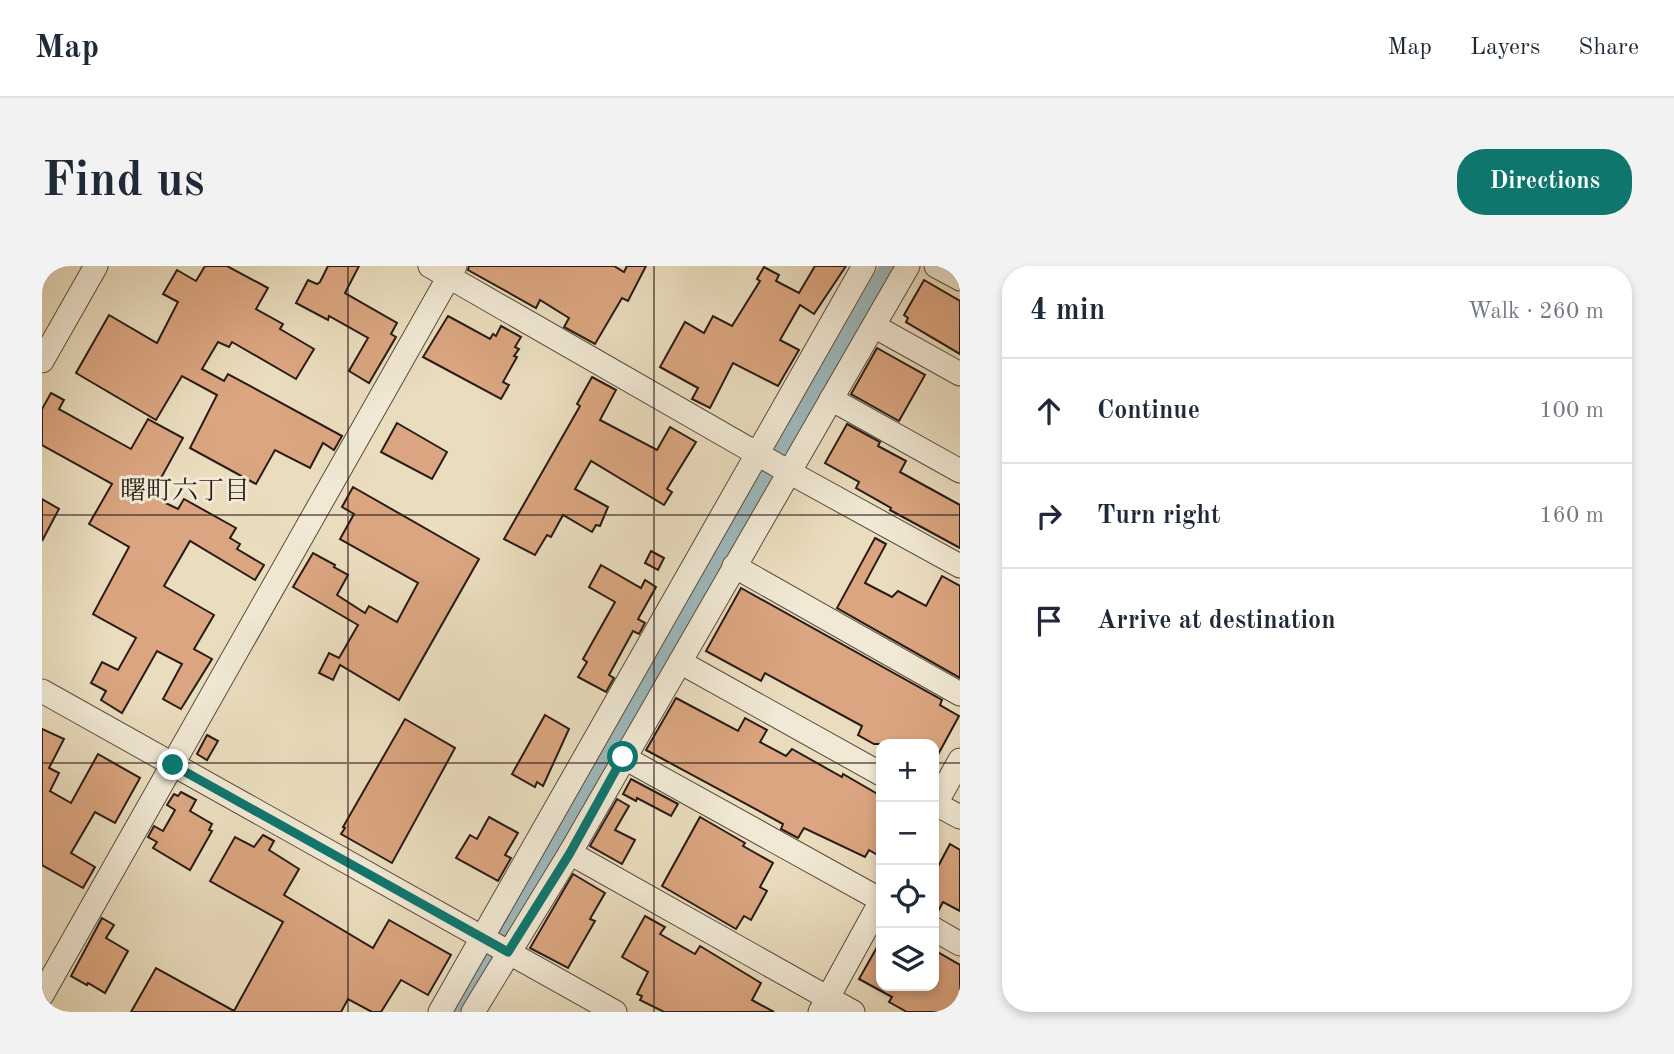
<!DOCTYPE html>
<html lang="en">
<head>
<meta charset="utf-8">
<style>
  :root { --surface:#fff; --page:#f2f2f3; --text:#1f2937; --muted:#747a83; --line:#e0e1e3; --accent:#0f766e }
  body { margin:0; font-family:"Old Standard TT","Noto Serif JP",serif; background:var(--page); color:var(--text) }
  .controls { position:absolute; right:21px; bottom:21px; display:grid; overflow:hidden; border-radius:14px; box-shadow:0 4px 10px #0003 }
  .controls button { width:63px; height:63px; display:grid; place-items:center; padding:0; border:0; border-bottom:2px solid var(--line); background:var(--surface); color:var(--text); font:35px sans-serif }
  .stop { position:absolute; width:21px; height:21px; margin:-16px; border:5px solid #0f766e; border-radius:50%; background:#fff }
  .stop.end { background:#0f766e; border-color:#fff; box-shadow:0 2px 7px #0008 }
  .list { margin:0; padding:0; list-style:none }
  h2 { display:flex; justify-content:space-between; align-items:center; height:91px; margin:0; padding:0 28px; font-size:30px }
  h2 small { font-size:23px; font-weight:400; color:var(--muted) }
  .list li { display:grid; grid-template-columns:46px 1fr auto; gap:21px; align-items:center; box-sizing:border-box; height:105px; padding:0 28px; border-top:2px solid var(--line) }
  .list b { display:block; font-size:26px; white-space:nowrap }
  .list em { font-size:23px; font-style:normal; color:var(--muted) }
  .icon { flex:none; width:38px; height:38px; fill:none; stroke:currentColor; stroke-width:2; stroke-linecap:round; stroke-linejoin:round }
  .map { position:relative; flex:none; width:918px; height:746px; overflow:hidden; border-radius:28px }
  header { display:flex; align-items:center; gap:42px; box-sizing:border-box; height:98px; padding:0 35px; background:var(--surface); border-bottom:2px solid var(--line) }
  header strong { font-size:33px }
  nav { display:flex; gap:38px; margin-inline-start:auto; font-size:24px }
  .intro { display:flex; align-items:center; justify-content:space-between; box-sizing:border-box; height:168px; padding:0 42px }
  h1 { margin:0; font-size:49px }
  .button { padding:18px 32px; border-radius:28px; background:var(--accent); color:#fff; font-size:24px; font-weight:700 }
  main { display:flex; gap:42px; padding:0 42px }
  aside { flex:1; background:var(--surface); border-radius:28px; box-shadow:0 4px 10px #0003 }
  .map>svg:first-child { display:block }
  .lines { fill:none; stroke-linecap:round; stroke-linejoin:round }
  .canal { stroke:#9db9bd; stroke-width:16 }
  .building { fill:#daa580; stroke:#291c15; stroke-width:2 }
  .minor-casing { stroke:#594c3f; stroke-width:25 }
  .minor { stroke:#f1e9d5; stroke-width:23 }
  .route { stroke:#0f766e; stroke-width:9 }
  .grid { fill:none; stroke:#291c15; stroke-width:2; stroke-opacity:0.55 }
  .labels { text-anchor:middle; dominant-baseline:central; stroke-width:6; stroke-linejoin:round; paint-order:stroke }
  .neighbourhood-label { font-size:26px; fill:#291c15; stroke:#f1e9d5 }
</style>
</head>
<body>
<header>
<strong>Map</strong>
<nav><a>Map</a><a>Layers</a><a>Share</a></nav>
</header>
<div class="intro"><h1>Find us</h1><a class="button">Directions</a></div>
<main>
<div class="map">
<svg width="918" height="746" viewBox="0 0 918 746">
  <rect width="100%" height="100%" fill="#eaddbe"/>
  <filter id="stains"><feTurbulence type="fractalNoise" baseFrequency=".00286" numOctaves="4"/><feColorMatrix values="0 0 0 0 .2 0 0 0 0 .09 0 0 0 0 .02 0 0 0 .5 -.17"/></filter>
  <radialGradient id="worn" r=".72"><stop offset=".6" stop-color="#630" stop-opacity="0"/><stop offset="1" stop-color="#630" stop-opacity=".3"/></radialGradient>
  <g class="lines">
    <polyline class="canal" points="417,746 846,0"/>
  </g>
  <g class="building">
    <polygon points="163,0 185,0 226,22 214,43 241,58 238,63 272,83 254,113 190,76 187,81 176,76 160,103 182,115 186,108 300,170 292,184 281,177 268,202 233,184 214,218 148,182 175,129 140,110 114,154 34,107 67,49 115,77 136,36 121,28 135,4 154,15"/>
    <polygon points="286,0 317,0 303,27 355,57 349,68 354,71 327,117 307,105 326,72 287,50 286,54 254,37 266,14 275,18 278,16"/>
    <polygon points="427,0 572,0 582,6 585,0 604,0 586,35 580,32 553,78 522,61 527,52 498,34 494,42 426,4"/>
    <polygon points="773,0 804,0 772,48 758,39 738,74 757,84 736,120 691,97 668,142 650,133 656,122 618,101 643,56 662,67 671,50 690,60 718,15 715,13 722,1 737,9 734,15 757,27"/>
    <polygon points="882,14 918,35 918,88 864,56 866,52 862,49"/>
    <polygon points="406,50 448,73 451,68 454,70 459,60 479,71 473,81 477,83 472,90 475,91 461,116 467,119 459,133 381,91"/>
    <polygon points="835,82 883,109 857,155 809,128"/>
    <polygon points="550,111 574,124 558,154 615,184 628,161 654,176 625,223 630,226 622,239 549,195 533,223 566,241 558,260 554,259 550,266 521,249 509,271 505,269 493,289 462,273 538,140 535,138"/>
    <polygon points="9,127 22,134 17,143 89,183 106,153 141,172 109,230 136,243 142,233 194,262 188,272 198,278 195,283 222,299 213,314 148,275 122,320 172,349 152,383 170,393 139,443 121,433 140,398 115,385 80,447 59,434 64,425 49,417 60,396 76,404 94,372 51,348 87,281 47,258 70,218 0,179 0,143"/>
    <polygon points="355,157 405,186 390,213 339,186"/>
    <polygon points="805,158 838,176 836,180 864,195 858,206 918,239 918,282 848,244 849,242 814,222 817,216 783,197"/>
    <polygon points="311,221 437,293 357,434 298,399 291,414 277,407 287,387 297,392 316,359 251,321 271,287 293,299 292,301 306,309 295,329 323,347 327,340 355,356 376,317 298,273 312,248 300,241"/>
    <polygon points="0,233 17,243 0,275"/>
    <polygon points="833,272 844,278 823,317 850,331 856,325 884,340 900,310 918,320 918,412 795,342"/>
    <polygon points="609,285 622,292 616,304 603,297"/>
    <polygon points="559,299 599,322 603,314 614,321 596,353 603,357 597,368 591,365 567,409 572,412 564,426 536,411 545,396 541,393 573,336 547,321"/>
    <polygon points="699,322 900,434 898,439 917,450 892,496 892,478 832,478 816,469 820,460 723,407 719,415 664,385"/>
    <polygon points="634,432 696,465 703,452 725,464 718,476 744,490 750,483 800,511 801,508 839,530 839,591 827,584 823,591 762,562 756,572 739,563 741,558 604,484"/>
    <polygon points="503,449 527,463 501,520 495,516 493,521 470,508"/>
    <polygon points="363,453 413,482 350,597 299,568 303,562 301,561"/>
    <polygon points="0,463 22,473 7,502 17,507 8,525 29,537 56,488 98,512 73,557 53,546 29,587 53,601 41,622 0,599"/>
    <polygon points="165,469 176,475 165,494 155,488"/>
    <polygon points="589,513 636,538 629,550 595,532 594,535 581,528"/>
    <polygon points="139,526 154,534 148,545 170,558 167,564 170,565 148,604 111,582 115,576 106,571 112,560 121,565 133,544 125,539 132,528 136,530"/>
    <polygon points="575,533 587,540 573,564 593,574 580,598 548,580"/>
    <polygon points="447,551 476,567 463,589 469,592 456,615 414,592 428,569 435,573"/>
    <polygon points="658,551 703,577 701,580 731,597 718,621 725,625 709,654 702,650 694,663 620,620"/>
    <polygon points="221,569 232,575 227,584 257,603 242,629 331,682 347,654 409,689 386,729 359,714 339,746 330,746 306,733 299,746 89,746 114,702 192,745 241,656 168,615 193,571 212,581"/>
    <polygon points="908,578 918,584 918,645 901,636 894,649 892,649 892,608"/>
    <polygon points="531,608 563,627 548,653 553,655 526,702 488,682"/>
    <polygon points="603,650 623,661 618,668 653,688 658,680 719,717 710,734 732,746 622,746 598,734 600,730 595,728 606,706 580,691"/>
    <polygon points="60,652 72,659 64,672 86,685 63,727 46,717 45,719 29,710"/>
    <polygon points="839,674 839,720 892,720 892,684 918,699 918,746 865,746 847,736 850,731 817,713"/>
  </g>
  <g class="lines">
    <defs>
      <g id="minor">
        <polyline points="388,0 747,206 918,300"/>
        <polyline points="894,0 918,13"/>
        <polyline points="832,60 918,108"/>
        <polyline points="0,95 54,0"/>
        <polyline points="789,133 918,205"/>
        <polyline points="692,300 918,428"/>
        <polyline points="638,396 839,508"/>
        <polyline points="0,425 573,746"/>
        <polyline points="581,491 839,634"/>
        <polyline points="892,537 918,551"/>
        <polyline points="892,541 918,494"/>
        <polyline points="528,587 811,746"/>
        <polyline points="892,663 918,678"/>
        <polyline points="0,729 413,0"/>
        <polyline points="398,746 822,0"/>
        <polyline points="431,746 528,587 866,0"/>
        <polyline points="778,746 839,635"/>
      </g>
    </defs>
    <use href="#minor" class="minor-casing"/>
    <use href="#minor" class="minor"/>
  </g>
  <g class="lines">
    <polyline class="route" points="131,499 466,686 528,587 581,491"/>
  </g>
  <path class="grid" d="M 306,0 L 306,746M 612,0 L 612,746M 0,249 L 918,249M 0,497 L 839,497M 892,497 L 918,497"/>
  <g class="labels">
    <g class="neighbourhood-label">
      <text x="143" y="226">曙町六丁目</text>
    </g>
  </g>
  <rect width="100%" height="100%" filter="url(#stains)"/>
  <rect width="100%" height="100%" fill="url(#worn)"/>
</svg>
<div class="controls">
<button>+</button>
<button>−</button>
<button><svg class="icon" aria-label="locate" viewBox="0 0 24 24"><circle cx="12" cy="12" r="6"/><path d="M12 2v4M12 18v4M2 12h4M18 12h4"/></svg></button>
<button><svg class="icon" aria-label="layers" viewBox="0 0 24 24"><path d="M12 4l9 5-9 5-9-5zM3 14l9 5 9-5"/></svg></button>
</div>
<div class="stop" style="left:581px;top:491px"></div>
<div class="stop end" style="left:131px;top:499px"></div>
</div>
<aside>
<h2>4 min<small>Walk · 260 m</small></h2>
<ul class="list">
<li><svg class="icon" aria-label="ahead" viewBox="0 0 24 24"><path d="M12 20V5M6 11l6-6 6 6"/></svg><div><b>Continue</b></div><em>100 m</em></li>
<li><svg class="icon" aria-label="right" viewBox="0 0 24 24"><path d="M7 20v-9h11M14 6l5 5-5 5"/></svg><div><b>Turn right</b></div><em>160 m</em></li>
<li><svg class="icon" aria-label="arrive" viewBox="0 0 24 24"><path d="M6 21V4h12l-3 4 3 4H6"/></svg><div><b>Arrive at destination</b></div></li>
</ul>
</aside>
</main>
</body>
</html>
